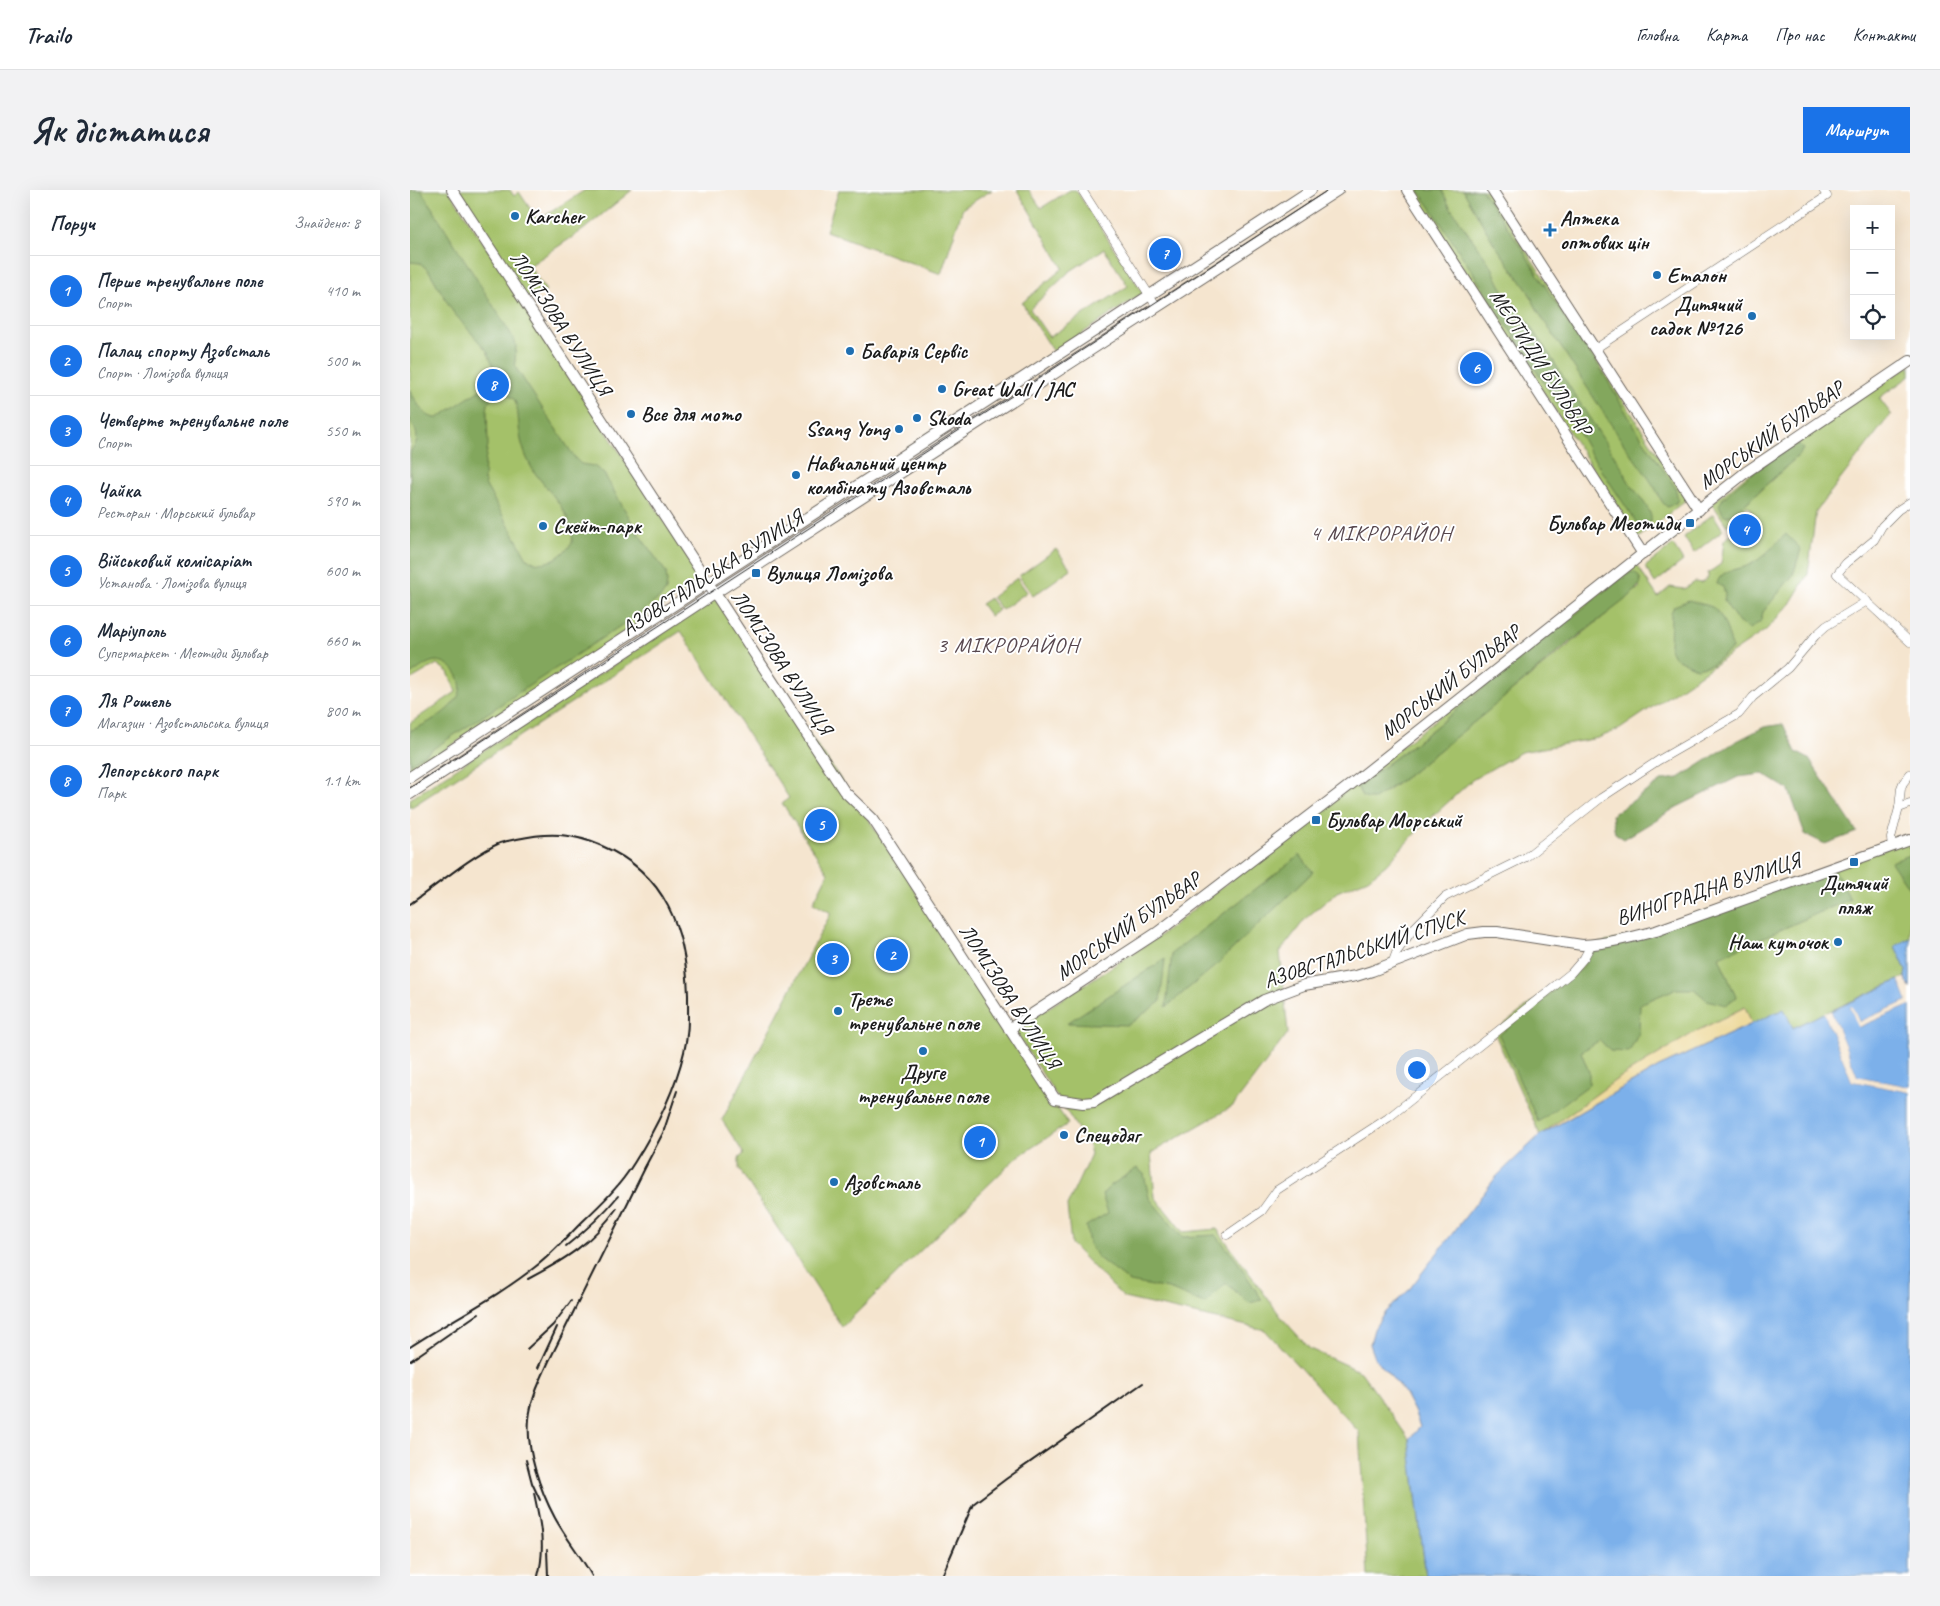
<!DOCTYPE html>
<html lang="uk">
<head>
<meta charset="utf-8">
<style>
  :root { --surface:#fff; --page:#f2f2f3; --text:#1f2937; --muted:#747a83; --line:#e0e1e3; --accent:#1a73e8 }
  body { margin:0; font-family:Caveat,sans-serif; background:var(--page); color:var(--text) }
  .controls { position:absolute; right:15px; top:15px; display:grid; overflow:hidden; border-radius:0px; box-shadow:0 5px 20px #0002 }
  .controls button { width:45px; height:45px; display:grid; place-items:center; padding:0; border:0; border-bottom:1px solid var(--line); background:var(--surface); color:var(--text); font:25px sans-serif }
  .you { position:absolute; left:1006px; top:879px; width:18px; height:18px; margin:-12px; border:4px solid #fff; border-radius:50%; background:#1a73e8; box-shadow:0 0 0 8px #1a73e833 }
  .badge { display:grid; place-items:center; width:32px; height:32px; border-radius:50%; background:var(--accent); color:#fff; font-size:16px; font-weight:700 }
  .pin { position:absolute; translate:-50% -50%; border:2px solid #fff; box-shadow:0 1px 5px #0006 }
  .list { margin:0; padding:0; list-style:none }
  h2 { display:flex; justify-content:space-between; align-items:center; height:65px; margin:0; padding:0 20px; font-size:21px }
  h2 small { font-size:16px; font-weight:400; color:var(--muted) }
  .list li { display:grid; grid-template-columns:32px 1fr auto; gap:15px; align-items:center; box-sizing:border-box; height:70px; padding:0 20px; border-top:1px solid var(--line) }
  .list b { display:block; font-size:19px; white-space:nowrap }
  .list p { margin:0; font-size:16px; white-space:nowrap; color:var(--muted) }
  .list em { font-size:16px; font-style:normal; color:var(--muted) }
  .icon { flex:none; width:28px; height:28px; fill:none; stroke:currentColor; stroke-width:2; stroke-linecap:round; stroke-linejoin:round }
  .map { position:relative; flex:none; width:1500px; height:1386px; overflow:hidden; border-radius:0px }
  header { display:flex; align-items:center; gap:30px; box-sizing:border-box; height:70px; padding:0 25px; background:var(--surface); border-bottom:1px solid var(--line) }
  header strong { font-size:24px }
  nav { display:flex; gap:28px; margin-inline-start:auto; font-size:18px }
  .intro { display:flex; align-items:center; justify-content:space-between; box-sizing:border-box; height:120px; padding:0 30px }
  h1 { margin:0; font-size:35px }
  .button { padding:12px 22px; border-radius:0px; background:var(--accent); color:#fff; font-size:18px; font-weight:700 }
  main { display:flex; gap:30px; padding:0 30px }
  aside { flex:1; background:var(--surface); border-radius:0px; box-shadow:0 5px 20px #0002 }
  .map>svg:first-child { display:block }
  .green { fill:#a4c169; stroke:#606e42; fill-rule:evenodd }
  .forest { fill:#83a75d; stroke:#50623c; fill-rule:evenodd }
  .sand { fill:#eeda9e; stroke:#857b5d }
  .water { fill:#7cb0ea; stroke:#4c6683 }
  .pier { fill:#f5e5cf }
  .lines { fill:none; stroke-linecap:round; stroke-linejoin:round }
  .minor-casing { stroke:#68625b; stroke-width:9 }
  .tertiary-casing { stroke:#68625b; stroke-width:12 }
  .minor { stroke:#fff; stroke-width:8 }
  .tertiary { stroke:#fff; stroke-width:10 }
  .tram { stroke:#1c1c1c; stroke-width:1 }
  .rail { stroke:#1c1c1c; stroke-width:2 }
  .poi-dot { fill:#1f6fb2; stroke:#fff; stroke-width:2 }
  .labels { text-anchor:middle; dominant-baseline:central; stroke-width:4; stroke-linejoin:round; paint-order:stroke }
  .poi-label { font-size:21px; font-weight:bold; fill:#1c1c1c; stroke:#fff; text-anchor:start }
  .street-label { font-size:21px; fill:#1c1c1c; stroke:#fff }
  .neighbourhood-label { font-size:22px; letter-spacing:1px; fill:#58484f; stroke:#fff }
</style>
</head>
<body>
<header>
<strong>Trailo</strong>
<nav><a>Головна</a><a>Карта</a><a>Про нас</a><a>Контакти</a></nav>
</header>
<div class="intro"><h1>Як дістатися</h1><a class="button">Маршрут</a></div>
<main>
<aside>
<h2>Поруч<small>Знайдено: 8</small></h2>
<ul class="list">
<li><span class="badge">1</span><div><b>Перше тренувальне поле</b><p>Спорт</p></div><em>410 m</em></li>
<li><span class="badge">2</span><div><b>Палац спорту Азовсталь</b><p>Спорт · Ломізова вулиця</p></div><em>500 m</em></li>
<li><span class="badge">3</span><div><b>Четверте тренувальне поле</b><p>Спорт</p></div><em>550 m</em></li>
<li><span class="badge">4</span><div><b>Чайка</b><p>Ресторан · Морський бульвар</p></div><em>590 m</em></li>
<li><span class="badge">5</span><div><b>Військовий комісаріат</b><p>Установа · Ломізова вулиця</p></div><em>600 m</em></li>
<li><span class="badge">6</span><div><b>Маріуполь</b><p>Супермаркет · Меотиди бульвар</p></div><em>660 m</em></li>
<li><span class="badge">7</span><div><b>Ля Рошель</b><p>Магазин · Азовстальська вулиця</p></div><em>800 m</em></li>
<li><span class="badge">8</span><div><b>Лепорського парк</b><p>Парк</p></div><em>1.1 km</em></li>
</ul>
</aside>
<div class="map">
<svg width="1500" height="1386" viewBox="0 0 1500 1386">
  <rect width="100%" height="100%" fill="#fff"/>
  <filter id="ink" filterUnits="userSpaceOnUse"><feTurbulence type="fractalNoise" baseFrequency=".02" numOctaves="2"/><feDisplacementMap in="SourceGraphic" scale="10" xChannelSelector="R" yChannelSelector="G"/><feConvolveMatrix kernelMatrix="1 2 1 2 8 2 1 2 1" color-interpolation-filters="sRGB"/></filter>
  <filter id="wash" filterUnits="userSpaceOnUse"><feTurbulence type="fractalNoise" baseFrequency=".0096" numOctaves="4" result="noise"/><feDisplacementMap in="SourceGraphic" scale="20" xChannelSelector="R" yChannelSelector="G"/><feGaussianBlur stdDeviation="1.12" result="paint"/><feColorMatrix in="noise" values="0 0 0 0 0 0 0 0 0 0 0 0 0 0 0 0 0 1.4 0 .05"/><feComposite in="paint" operator="in"/></filter>
  <g filter="url(#wash)">
    <rect width="100%" height="100%" fill="#f5e5cf"/>
    <g class="green">
      <polygon points="0,0 39,0 293,390 0,583 0,533 46,502 38,482 27,474 0,490"/>
      <polygon points="46,0 100,0 104,6 109,2 128,30 175,0 222,0 173,40 119,76 136,101 115,107"/>
      <polygon points="429,0 582,0 553,18 531,84 416,41"/>
      <path d="M 607,0 L 619,0 L 631,18 L 660,0 L 666,0 L 733,103 L 644,162 L 612,113 L 653,78 ZM 694,59 L 718,96 L 639,147 L 620,119 L 659,82 Z"/>
      <polygon points="1002,0 1077,0 1277,309 1228,348"/>
      <path d="M 1500,175 L 1500,186 L 1469,208 L 1481,224 L 1406,321 L 1398,384 L 1380,414 L 1356,440 L 1210,539 L 1188,548 L 1111,562 L 1062,590 L 1009,639 L 976,675 L 958,689 L 927,702 L 896,728 L 870,762 L 878,843 L 823,916 L 741,963 L 745,1007 L 773,1042 L 807,1039 L 872,1128 L 900,1159 L 951,1182 L 999,1249 L 1016,1386 L 958,1386 L 949,1242 L 855,1140 L 714,1108 L 661,1054 L 657,1016 L 681,964 L 679,956 L 604,840 L 751,745 L 1225,373 L 1248,407 L 1260,397 L 1274,399 L 1285,392 L 1291,393 L 1298,388 L 1298,383 L 1311,374 L 1314,351 L 1319,345 L 1332,353 L 1348,343 L 1340,322 L 1342,320 L 1337,316 L 1317,336 L 1302,313 L 1337,285 ZM 1388,254 L 1390,264 L 1323,325 L 1317,326 L 1312,309 L 1339,287 ZM 1216,385 L 1230,397 L 996,587 L 977,601 L 952,607 L 948,598 L 951,594 L 1013,547 Z"/>
      <polygon points="1303,324 1313,340 1284,363 1274,347"/>
      <polygon points="1263,355 1273,371 1245,393 1235,377"/>
      <polygon points="646,359 661,379 623,406 609,386"/>
      <polygon points="607,388 617,402 592,420 582,407"/>
      <polygon points="305,408 461,633 658,934 606,968 432,1137 329,979 329,968 334,964 312,930 421,723 403,713 418,683 372,613 379,608 271,441 0,618 0,609"/>
      <polygon points="580,408 589,420 580,426 571,414"/>
      <polygon points="1500,650 1500,748 1485,756 1496,780 1495,787 1382,838 1374,820 1342,834 1335,817 1285,842 1206,890 1130,945 1084,842 1161,783 1181,755 1228,745"/>
    </g>
    <g class="forest">
      <path d="M 0,0 L 11,0 L 104,149 L 106,155 L 105,172 L 106,178 L 165,268 L 171,274 L 184,276 L 194,284 L 230,346 L 256,382 L 257,392 L 256,400 L 251,407 L 230,423 L 0,574 L 0,541 C 16,534 37,524 47,508 C 57,494 44,472 27,471 C 17,471 8,480 0,485 L 0,262 C 9,253 9,241 0,232 L 0,200 C 6,211 14,229 28,228 L 79,194 L 85,185 L 85,180 L 77,161 L 43,122 L 19,81 L 10,73 L 0,72 ZM 88,204 L 95,204 L 104,209 C 108,217 108,227 109,236 C 110,251 115,267 123,280 C 137,301 166,325 162,353 C 152,367 133,380 117,368 L 76,296 L 74,290 L 75,271 L 78,255 L 77,221 L 78,214 L 82,208 Z"/>
      <path d="M 1008,0 L 1032,0 L 1040,17 L 1083,79 C 1090,102 1108,117 1121,136 C 1152,184 1181,232 1213,279 C 1217,296 1244,318 1241,331 L 1233,338 L 1228,335 L 1179,261 L 1167,239 L 1149,216 L 1021,18 Z"/>
      <path d="M 1053,0 L 1072,0 L 1111,57 L 1160,136 L 1192,181 L 1224,236 L 1265,297 L 1268,309 L 1266,313 L 1257,317 C 1250,311 1249,305 1245,298 C 1236,283 1225,270 1215,256 L 1129,123 L 1118,101 L 1083,52 Z"/>
      <path d="M 1388,254 L 1393,259 L 1390,264 L 1323,325 L 1317,326 L 1313,324 L 1309,315 C 1316,300 1372,260 1388,254 Z"/>
      <path d="M 1376,344 L 1391,359 L 1383,385 L 1353,422 L 1351,431 L 1340,439 L 1329,433 L 1314,411 L 1315,404 L 1313,397 L 1307,394 C 1311,378 1327,381 1339,375 C 1353,369 1365,354 1376,344 Z"/>
      <path d="M 1222,382 C 1228,383 1230,388 1231,393 L 1220,406 L 1155,456 L 1078,521 L 996,587 L 964,609 L 958,609 L 952,607 L 948,598 L 951,594 L 1013,547 L 1192,403 L 1216,385 Z"/>
      <path d="M 1279,410 C 1286,413 1295,414 1302,417 C 1313,423 1320,447 1322,459 L 1301,475 L 1286,478 L 1264,467 L 1260,458 L 1261,423 L 1264,416 Z"/>
      <polygon points="1373,534 1386,562 1399,569 1447,642 1415,654 1395,644 1379,600 1353,584 1328,587 1267,617 1214,649 1205,643 1202,625 1253,590 1269,588 1325,552 1354,537"/>
      <polygon points="890,665 903,682 804,777 756,817 762,763"/>
      <polygon points="1500,665 1500,700 1481,672"/>
      <polygon points="1424,678 1440,709 1309,767 1326,807 1316,815 1297,810 1284,799 1265,799 1230,814 1229,843 1219,862 1200,861 1190,850 1171,862 1179,882 1179,895 1128,932 1089,845 1173,777 1177,767 1190,757"/>
      <polygon points="755,769 750,812 718,835 657,833"/>
      <polygon points="727,978 734,984 739,1008 772,1047 806,1045 827,1071 852,1110 839,1113 816,1093 795,1114 759,1099 720,1092 687,1067 679,1054 676,1036 698,1023 692,1005 700,996"/>
    </g>
    <polygon class="sand" points="1335,817 1342,834 1249,877 1130,945 1206,890 1285,842"/>
    <g class="water">
      <polygon points="1500,748 1500,798 1495,787 1496,780 1485,756"/>
      <polygon points="1489,790 1497,811 1449,832 1442,817 1440,817 1449,837 1500,815 1500,897 1447,886 1421,821"/>
      <polygon points="1374,819 1383,838 1414,823 1442,891 1500,902 1500,1386 1016,1386 999,1249 1010,1237 1004,1221 994,1202 965,1168 960,1154 964,1139 975,1122 998,1101 1086,987 1130,945 1249,877"/>
    </g>
    <g class="pier">
      <polygon points="1491,789 1500,810 1500,815 1448,837 1440,817 1442,816 1449,832 1497,811 1489,790"/>
      <polygon points="1421,821 1447,886 1500,897 1500,902 1442,891 1414,823 1417,822 1444,889 1486,897 1445,888 1418,822"/>
    </g>
  </g>
  <g filter="url(#ink)">
    <g class="lines">
      <defs>
        <g id="minor">
          <polyline points="672,0 747,117"/>
          <polyline points="1185,159 1417,6 1413,0"/>
          <polyline points="1500,312 1488,320 1472,336 1464,350 1436,373 1427,384 1500,452"/>
          <polyline points="1489,618 1500,614"/>
          <polyline points="1482,657 1481,648 1489,618 1491,598 1493,593 1500,584"/>
          <polyline points="982,774 986,763 1004,738 1035,707 1116,667 1191,608 1249,570 1329,524 1343,507 1378,478 1405,446 1416,436 1457,411"/>
          <polyline points="817,1045 852,1021 867,1000 978,928 1161,783 1174,768 1181,755"/>
        </g>
        <g id="tertiary">
          <path d="M 42,0 L 434,601 L 463,629 L 645,909 L 673,913 L 684,912 L 854,810 L 894,795 L 946,786 L 962,781 L 1058,744 L 1074,742 L 1087,742 L 1172,755 C 1196,754 1223,747 1246,741 L 1500,650"/>
          <polyline points="997,0 1233,364"/>
          <polyline points="1082,0 1289,320"/>
          <polyline points="0,587 901,0"/>
          <polyline points="0,604 305,403 928,0"/>
          <polyline points="599,839 748,742 948,589 1336,282 1500,171"/>
        </g>
      </defs>
      <use href="#minor" class="minor-casing"/>
      <use href="#tertiary" class="tertiary-casing"/>
      <use href="#minor" class="minor"/>
      <use href="#tertiary" class="tertiary"/>
      <polyline class="tram" points="0,598 918,0"/>
      <g class="rail">
        <path d="M 0,714 C 26,696 62,665 90,653 C 96,651 102,650 107,649 C 139,642 162,643 192,656 C 256,683 276,741 278,805 C 278,825 279,843 274,862 C 265,900 245,940 224,973 C 210,996 191,1014 172,1032 C 157,1047 142,1064 125,1077 C 86,1108 41,1130 0,1157"/>
        <polyline points="234,979 253,943 267,901"/>
        <path d="M 156,1056 C 175,1041 192,1026 208,1006"/>
        <path d="M 118,1089 C 156,1069 182,1053 207,1018"/>
        <polyline points="117,1159 143,1135 161,1111"/>
        <polyline points="0,1171 69,1123"/>
        <polyline points="128,1178 147,1137"/>
        <polyline points="116,1270 122,1293 130,1310"/>
        <path d="M 124,1303 C 130,1331 136,1357 128,1386"/>
        <polyline points="137,1360 138,1386"/>
        <path d="M 182,1386 C 171,1366 156,1348 145,1328 C 130,1300 116,1260 119,1229 C 121,1208 131,1189 139,1171 L 237,974"/>
        <polyline points="532,1386 563,1314 596,1289 733,1193"/>
      </g>
    </g>
  </g>
  <g class="poi-dot">
    <circle cx="105" cy="26" r="5"/>
    <path d="M1137.5 32.5h5v5h5v5h-5v5h-5v-5h-5v-5h5z"/>
    <circle cx="1247" cy="85" r="5"/>
    <circle cx="1342" cy="126" r="5"/>
    <circle cx="440" cy="161" r="5"/>
    <circle cx="532" cy="199" r="5"/>
    <circle cx="221" cy="224" r="5"/>
    <circle cx="507" cy="228" r="5"/>
    <circle cx="489" cy="239" r="5"/>
    <circle cx="386" cy="285" r="5"/>
    <rect x="1275" y="328" width="10" height="10" rx="2.5"/>
    <circle cx="133" cy="336" r="5"/>
    <rect x="341" y="378" width="10" height="10" rx="2.5"/>
    <rect x="901" y="625" width="10" height="10" rx="2.5"/>
    <rect x="1439" y="667" width="10" height="10" rx="2.5"/>
    <circle cx="1428" cy="752" r="5"/>
    <circle cx="428" cy="821" r="5"/>
    <circle cx="513" cy="861" r="5"/>
    <circle cx="654" cy="945" r="5"/>
    <circle cx="424" cy="992" r="5"/>
  </g>
  <g class="labels">
    <g class="poi-label">
      <text x="115" y="26">Karcher</text>
      <text x="1150" y="28">Аптека<tspan x="1150" dy="24">оптових цін</tspan></text>
      <text x="1257" y="85">Еталон</text>
      <text x="1332" y="114" text-anchor="end">Дитячий<tspan x="1332" dy="24">садок №126</tspan></text>
      <text x="450" y="161">Баварія Сервіс</text>
      <text x="542" y="199">Great Wall / JAC</text>
      <text x="231" y="224">Все для мото</text>
      <text x="517" y="228">Skoda</text>
      <text x="479" y="239" text-anchor="end">Ssang Yong</text>
      <text x="396" y="273">Навчальний центр<tspan x="396" dy="24">комбінату Азовсталь</tspan></text>
      <text x="1270" y="333" text-anchor="end">Бульвар Меотиди</text>
      <text x="143" y="336">Скейт-парк</text>
      <text x="356" y="383">Вулиця Ломізова</text>
      <text x="916" y="630">Бульвар Морський</text>
      <text x="1444" y="693" text-anchor="middle">Дитячий<tspan x="1444" dy="24">пляж</tspan></text>
      <text x="1418" y="752" text-anchor="end">Наш куточок</text>
      <text x="438" y="809">Третє<tspan x="438" dy="24">тренувальне поле</tspan></text>
      <text x="513" y="882" text-anchor="middle">Друге<tspan x="513" dy="24">тренувальне поле</tspan></text>
      <text x="664" y="945">Спецодяг</text>
      <text x="434" y="992">Азовсталь</text>
    </g>
    <g class="street-label">
      <text transform="translate(151 133) rotate(57)">ЛОМІЗОВА ВУЛИЦЯ</text>
      <text transform="translate(1131 172) rotate(57)">МЕОТИДИ БУЛЬВАР</text>
      <text transform="translate(1361 245) rotate(-35)">МОРСЬКИЙ БУЛЬВАР</text>
      <text transform="translate(302 383) rotate(-33)">АЗОВСТАЛЬСЬКА ВУЛИЦЯ</text>
      <text transform="translate(372 472) rotate(57)">ЛОМІЗОВА ВУЛИЦЯ</text>
      <text transform="translate(1040 492) rotate(-38)">МОРСЬКИЙ БУЛЬВАР</text>
      <text transform="translate(1298 699) rotate(-18)">ВИНОГРАДНА ВУЛИЦЯ</text>
      <text transform="translate(718 736) rotate(-35)">МОРСЬКИЙ БУЛЬВАР</text>
      <text transform="translate(954 759) rotate(-18)">АЗОВСТАЛЬСЬКИЙ СПУСК</text>
      <text transform="translate(600 806) rotate(57)">ЛОМІЗОВА ВУЛИЦЯ</text>
    </g>
    <g class="neighbourhood-label">
      <text x="971" y="343">4 МІКРОРАЙОН</text>
      <text x="598" y="455">3 МІКРОРАЙОН</text>
    </g>
  </g>
</svg>
<div class="controls">
<button>+</button>
<button>−</button>
<button><svg class="icon" aria-label="locate" viewBox="0 0 24 24"><circle cx="12" cy="12" r="6"/><path d="M12 2v4M12 18v4M2 12h4M18 12h4"/></svg></button>
</div>
<div class="you"></div>
<div class="pin badge" style="left:570px;top:952px">1</div>
<div class="pin badge" style="left:482px;top:765px">2</div>
<div class="pin badge" style="left:423px;top:769px">3</div>
<div class="pin badge" style="left:1335px;top:340px">4</div>
<div class="pin badge" style="left:411px;top:635px">5</div>
<div class="pin badge" style="left:1066px;top:178px">6</div>
<div class="pin badge" style="left:755px;top:64px">7</div>
<div class="pin badge" style="left:83px;top:195px">8</div>
</div>
</main>
</body>
</html>
